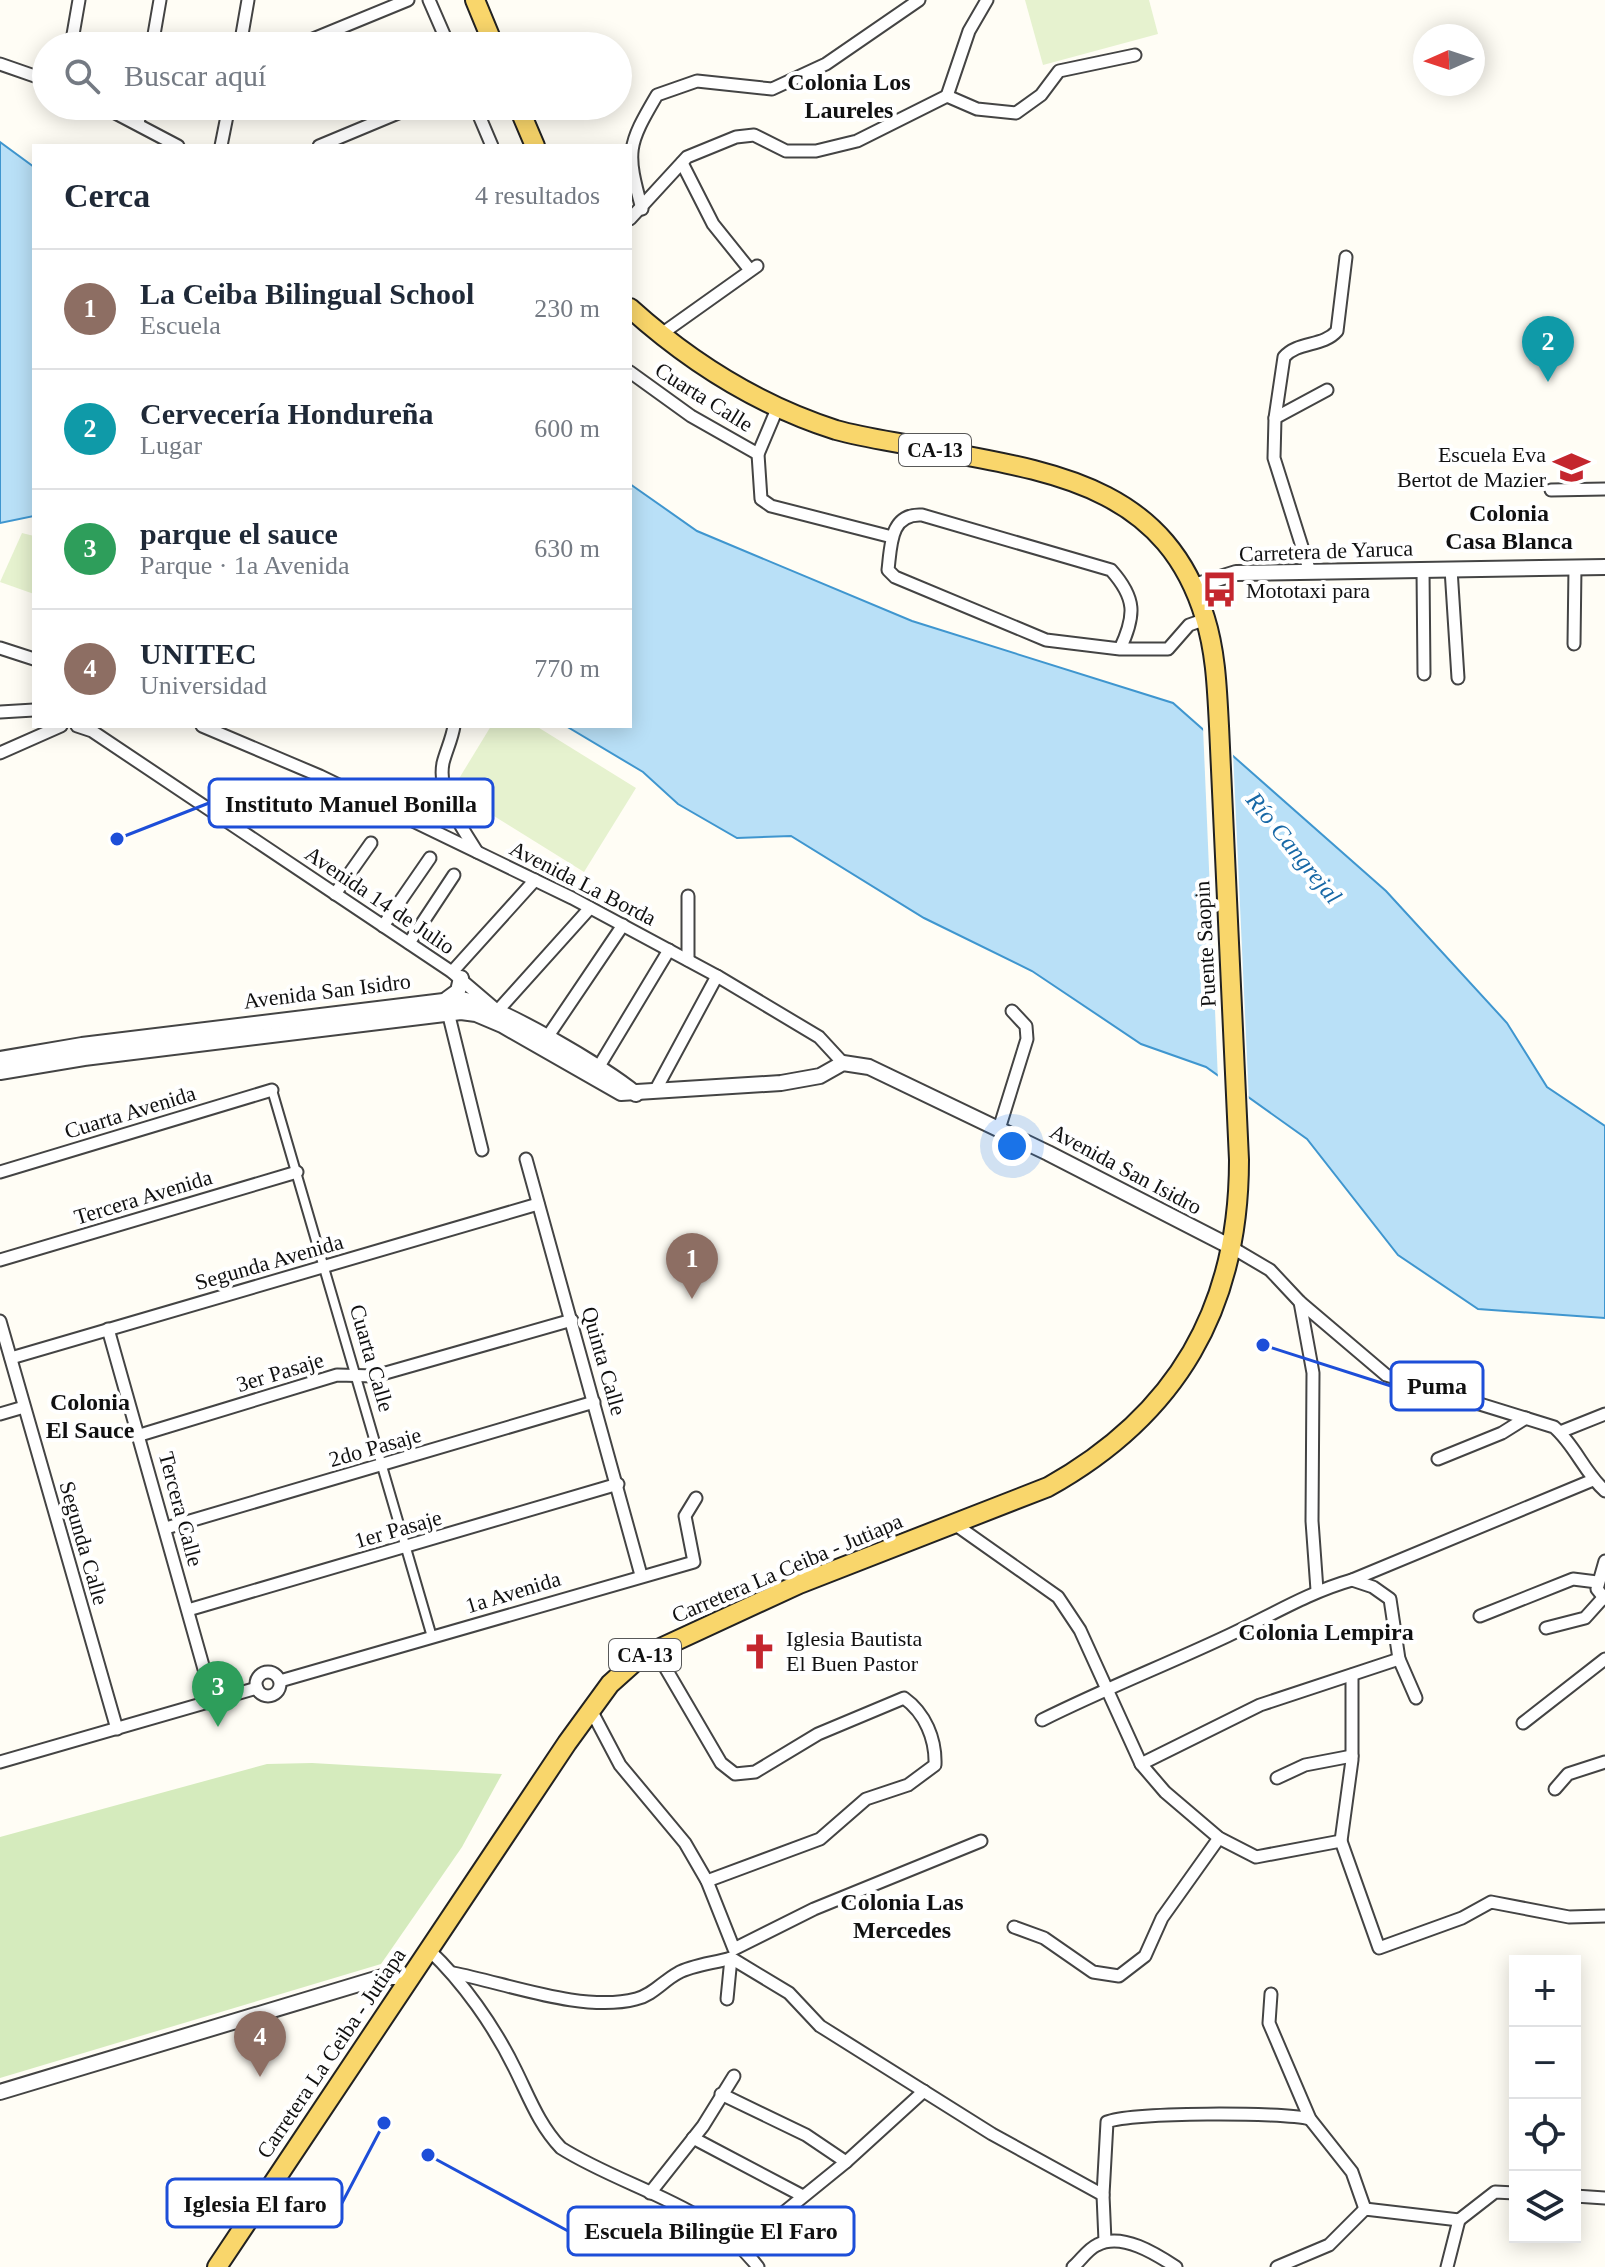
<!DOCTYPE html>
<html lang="es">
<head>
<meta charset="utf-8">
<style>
  :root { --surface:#fff; --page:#f6f6f7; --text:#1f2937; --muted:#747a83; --line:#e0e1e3; --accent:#7c3aed }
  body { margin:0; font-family:Georgia,serif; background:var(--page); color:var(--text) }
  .controls { position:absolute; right:24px; bottom:24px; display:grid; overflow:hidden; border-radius:0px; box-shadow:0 4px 20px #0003 }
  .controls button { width:72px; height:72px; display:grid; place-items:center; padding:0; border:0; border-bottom:2px solid var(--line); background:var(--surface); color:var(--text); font:40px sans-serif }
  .compass { position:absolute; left:1413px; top:24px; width:72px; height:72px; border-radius:50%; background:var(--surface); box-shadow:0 4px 20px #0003; rotate:267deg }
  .you { position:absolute; left:1012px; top:1146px; width:28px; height:28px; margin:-20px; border:6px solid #fff; border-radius:50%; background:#1a73e8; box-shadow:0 0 0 12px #1a73e833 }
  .badge { display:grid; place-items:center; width:52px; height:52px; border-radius:50%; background:var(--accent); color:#fff; font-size:26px; font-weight:700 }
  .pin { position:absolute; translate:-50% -66px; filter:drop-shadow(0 2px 4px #0008) }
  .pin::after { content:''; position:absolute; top:42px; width:28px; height:24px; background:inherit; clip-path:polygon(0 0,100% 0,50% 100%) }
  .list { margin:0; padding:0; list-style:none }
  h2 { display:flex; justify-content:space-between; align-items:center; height:104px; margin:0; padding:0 32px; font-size:34px }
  h2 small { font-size:26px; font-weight:400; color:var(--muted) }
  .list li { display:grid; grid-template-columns:52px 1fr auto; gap:24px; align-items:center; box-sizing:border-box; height:120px; padding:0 32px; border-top:2px solid var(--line) }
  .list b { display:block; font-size:30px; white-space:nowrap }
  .list p { margin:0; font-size:26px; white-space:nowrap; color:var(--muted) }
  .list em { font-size:26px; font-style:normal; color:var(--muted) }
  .icon { flex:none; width:44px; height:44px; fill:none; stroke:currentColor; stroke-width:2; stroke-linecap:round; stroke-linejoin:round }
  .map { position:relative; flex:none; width:1605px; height:2267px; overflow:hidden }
  .search { position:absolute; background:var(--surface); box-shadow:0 4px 20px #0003; left:32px; top:32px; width:600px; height:88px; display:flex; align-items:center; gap:20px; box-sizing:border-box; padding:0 28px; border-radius:44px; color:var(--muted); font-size:30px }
  .panel { position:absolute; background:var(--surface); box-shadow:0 4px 20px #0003; left:32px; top:144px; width:600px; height:584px; border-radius:0px }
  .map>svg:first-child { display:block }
  .green { fill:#d5ebbd }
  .pitch { fill:#e6f2cf }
  .water { fill:#b9e0f7; stroke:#3f96cf; stroke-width:2 }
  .pier { fill:#fffdf5 }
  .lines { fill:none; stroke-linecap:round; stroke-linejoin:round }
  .pedestrian-casing { stroke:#444; stroke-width:12 }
  .minor-casing { stroke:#444; stroke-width:15 }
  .tertiary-casing { stroke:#444; stroke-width:18 }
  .primary-casing { stroke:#222; stroke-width:22 }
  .pedestrian { stroke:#fff; stroke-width:8 }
  .minor { stroke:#fff; stroke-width:11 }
  .tertiary { stroke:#fff; stroke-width:14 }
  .primary { stroke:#f9d66b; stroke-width:18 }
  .labels { text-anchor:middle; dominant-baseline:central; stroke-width:8; stroke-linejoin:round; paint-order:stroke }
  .shield { fill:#fff; stroke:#585858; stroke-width:2 }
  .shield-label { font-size:20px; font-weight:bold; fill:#111 }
  .street-label { font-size:22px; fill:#111; stroke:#fff }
  .poi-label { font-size:22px; fill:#111; stroke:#fff; text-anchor:start }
  .neighbourhood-label { font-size:24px; font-weight:bold; fill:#111; stroke:#fff }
  .water-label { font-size:24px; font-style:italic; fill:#1768a6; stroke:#fff }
  .leader { fill:none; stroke:#1d4ed8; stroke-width:3 }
  .callout-dot { fill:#1d4ed8; stroke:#fff; stroke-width:3 }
  .callout { fill:#fff; stroke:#1d4ed8; stroke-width:3 }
  .callout-label { font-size:24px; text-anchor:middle; font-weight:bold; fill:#111 }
</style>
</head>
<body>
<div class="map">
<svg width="1605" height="2267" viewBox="0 0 1605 2267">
  <rect width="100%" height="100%" fill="#fffdf5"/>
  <polygon class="green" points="312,1763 502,1774 462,1847 381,1964 0,2078 0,1837 267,1764"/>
  <g class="pitch">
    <polygon points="1025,0 1149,0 1158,34 1043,65"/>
    <polygon points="22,533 34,536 34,594 0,582"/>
    <polygon points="491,726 536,726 636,788 584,872 452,790"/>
  </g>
  <g class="water">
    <polygon points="0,142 34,167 34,516 0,523"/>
    <polygon points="630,484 697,531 912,621 1173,703 1386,891 1507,1023 1547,1087 1605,1126 1605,1318 1478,1309 1398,1255 1307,1139 1206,1067 1141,1044 1032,971 924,918 791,836 737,838 678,804 643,772 566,726 630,726"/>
  </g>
  <polygon class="pier" points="1203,727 1233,753 1249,1102 1218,1080"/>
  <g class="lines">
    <defs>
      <polyline id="pedestrian" points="272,1090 432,1637"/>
      <g id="minor">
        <polyline points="429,0 449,46"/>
        <polyline points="71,46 79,0"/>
        <polyline points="152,46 160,0"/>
        <polyline points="240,46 248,0"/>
        <polyline points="296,46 408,0"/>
        <polyline points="0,64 46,80"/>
        <polyline points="947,96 969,31 987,0"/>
        <polyline points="102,106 178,146"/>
        <polyline points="475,106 492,146"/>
        <polyline points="138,124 141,106"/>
        <polyline points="221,146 229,106"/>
        <polyline points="319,146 415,106"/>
        <polyline points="682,163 713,224 750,270"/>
        <path d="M 642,209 C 626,151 627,146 657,95 L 697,81 L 772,89 L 826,64 L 919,0"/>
        <polyline points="630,219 687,157 736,137 754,135 786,151 816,151 857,141 947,96 977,109 1016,113 1041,95 1059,71 1135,55"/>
        <polyline points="660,335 757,266"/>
        <polyline points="630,372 691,416 758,454"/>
        <polyline points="777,409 758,454 761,499 771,506 892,537"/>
        <polyline points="1275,418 1327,390"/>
        <polyline points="1551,490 1605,489"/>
        <polyline points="1451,569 1458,678"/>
        <polyline points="1423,570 1424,674"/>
        <path d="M 1310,572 L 1274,458 L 1275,418 L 1284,357 C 1298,341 1323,347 1337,331 L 1346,257"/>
        <polyline points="1574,644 1575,567"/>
        <polyline points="0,648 34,659"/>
        <path d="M 1120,649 C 1136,615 1136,598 1111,570 L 922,515 C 890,513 891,545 888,570 L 895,577 L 1046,640 L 1120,649 L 1168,649 L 1189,625 L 1206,619"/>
        <polyline points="0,712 34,710"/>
        <polyline points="77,726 92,731 452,972 493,1007"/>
        <polyline points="202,726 320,776 572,898 717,976 819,1037 843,1063"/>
        <path d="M 454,726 C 452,739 446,751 443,763 C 437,794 462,827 477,852"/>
        <polyline points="0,753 61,726"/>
        <polyline points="335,894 371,843"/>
        <polyline points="688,896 688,960"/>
        <polyline points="383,926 430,858"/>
        <polyline points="409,943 454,875"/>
        <polyline points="452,972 535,880"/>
        <polyline points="447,1008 482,1150"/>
        <polyline points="492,1017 590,908"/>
        <polyline points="546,1039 623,925"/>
        <polyline points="598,1068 669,950"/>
        <polyline points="655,1091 717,976"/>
        <polyline points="999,1129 1027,1039 1026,1026 1012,1011"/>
        <polyline points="526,1159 641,1575"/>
        <polyline points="0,1172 272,1090"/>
        <path d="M 1231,1247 L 1270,1270 L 1300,1302 L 1386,1375 L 1554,1427 C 1575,1445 1584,1472 1605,1491"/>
        <polyline points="0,1260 297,1172"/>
        <polyline points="1300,1302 1313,1373 1312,1521 1317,1590"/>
        <polyline points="0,1321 117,1729"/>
        <polyline points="108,1329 213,1701"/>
        <polyline points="11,1358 538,1204"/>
        <polyline points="0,1414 24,1407"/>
        <polyline points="1560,1432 1605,1414"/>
        <polyline points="140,1435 337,1375 375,1376 572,1320"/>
        <polyline points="1438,1459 1502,1433 1526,1418"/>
        <polyline points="956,1525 1058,1597 1080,1630 1141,1764 1165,1792 1219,1838 1256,1857 1341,1841"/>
        <polyline points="166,1528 594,1402"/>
        <polyline points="1605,1561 1597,1589 1605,1599"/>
        <polyline points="1352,1580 1373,1587 1390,1599 1399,1659 1416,1698"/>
        <polyline points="188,1610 618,1484"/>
        <polyline points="1480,1616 1573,1579 1597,1582"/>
        <polyline points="1546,1628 1585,1618 1603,1598"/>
        <path d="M 655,1650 L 721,1763 L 735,1774 L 755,1772 L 818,1734 L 904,1698 C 925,1713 936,1739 935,1765 L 908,1785 L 866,1799 L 820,1839 L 707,1881"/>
        <circle cx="268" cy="1684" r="12"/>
        <polyline points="1352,1675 1352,1760 1341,1841 1379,1948 1462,1918 1491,1902 1569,1917 1605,1916"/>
        <polyline points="280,1681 694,1562 685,1516 696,1498"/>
        <polyline points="591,1710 620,1765 685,1843 707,1881 734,1949 814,1909 981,1841"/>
        <path d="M 1042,1720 C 1102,1690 1163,1666 1223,1638 C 1267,1618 1306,1593 1352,1580 L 1593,1480"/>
        <polyline points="1523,1723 1605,1659"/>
        <polyline points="0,1762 257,1688"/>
        <polyline points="1141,1764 1260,1705 1399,1659"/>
        <polyline points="1277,1778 1305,1765 1352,1756"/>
        <polyline points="1555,1789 1568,1774 1605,1762"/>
        <polyline points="1014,1927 1044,1938 1093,1972 1119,1976 1145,1956 1162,1918 1219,1838"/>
        <path d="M 429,1950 C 463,1982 494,2026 515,2069 C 529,2097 539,2125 561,2148 C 624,2188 711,2205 758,2267"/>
        <path d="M 453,1973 C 506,1983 583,2013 636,1999 C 653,1995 663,1981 678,1973 C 692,1965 715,1963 731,1958 L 789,1993 L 820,2026 L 992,2134 L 1103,2195"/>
        <polyline points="1271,1994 1269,2023 1310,2119 1352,2172 1365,2209"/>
        <polyline points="727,1999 731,1958"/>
        <polyline points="721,2094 806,2135 846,2162"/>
        <polyline points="693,2138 801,2195"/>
        <polyline points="650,2193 703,2126 734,2076"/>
        <polyline points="1575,2196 1605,2198"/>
        <path d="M 1105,2241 L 1103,2195 L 1107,2122 C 1130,2112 1283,2112 1310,2119"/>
        <polyline points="740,2248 846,2162 924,2091"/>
        <path d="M 1073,2267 C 1081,2260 1088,2249 1097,2245 C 1122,2232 1156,2254 1176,2267"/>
        <polyline points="1277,2267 1329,2245 1365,2209 1459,2220 1495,2192 1515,2193"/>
        <polyline points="1447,2267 1459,2220"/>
      </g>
      <g id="tertiary">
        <polyline points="1194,586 1236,573 1605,567"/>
        <polyline points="447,999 458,991 461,978"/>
        <path d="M 0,1059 L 82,1045 L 460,999 C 496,1003 606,1069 636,1094"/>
        <polyline points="0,1072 84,1058 461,1012 476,1014 502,1025 621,1093 781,1083 820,1076 843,1063 869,1067 1048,1153 1231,1247"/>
        <polyline points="0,2092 382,1977 411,1977"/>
      </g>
      <g id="primary">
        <polyline points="475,0 494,46"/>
        <polyline points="518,106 535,146"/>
        <path d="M 217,2267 L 567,1743 L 610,1684 L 639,1658 L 799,1584 L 1048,1487 C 1177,1415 1239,1308 1239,1160 L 1219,726 C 1217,690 1216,653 1205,618 C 1164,482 1045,471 925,448 C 896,442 865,438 836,430 C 758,405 691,363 630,308"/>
      </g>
    </defs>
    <use href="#pedestrian" class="pedestrian-casing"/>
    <use href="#minor" class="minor-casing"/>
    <use href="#tertiary" class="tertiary-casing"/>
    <use href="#primary" class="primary-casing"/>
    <use href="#pedestrian" class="pedestrian"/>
    <use href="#minor" class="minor"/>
    <use href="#tertiary" class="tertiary"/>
    <use href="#primary" class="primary"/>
  </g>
  <defs>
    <symbol id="school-bare" viewBox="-9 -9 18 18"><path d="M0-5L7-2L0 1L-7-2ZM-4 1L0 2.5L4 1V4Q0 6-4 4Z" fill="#c4262e" stroke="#fff" stroke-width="2.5" paint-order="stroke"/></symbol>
    <symbol id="bus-bare" viewBox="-9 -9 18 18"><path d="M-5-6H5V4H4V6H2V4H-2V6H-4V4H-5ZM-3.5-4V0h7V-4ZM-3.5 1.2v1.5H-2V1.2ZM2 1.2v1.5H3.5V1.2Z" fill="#c4262e" stroke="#fff" stroke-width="2.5" paint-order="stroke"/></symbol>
    <symbol id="church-bare" viewBox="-9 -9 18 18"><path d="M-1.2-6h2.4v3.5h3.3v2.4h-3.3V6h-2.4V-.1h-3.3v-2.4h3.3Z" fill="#c4262e" stroke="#fff" stroke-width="2.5" paint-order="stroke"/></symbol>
  </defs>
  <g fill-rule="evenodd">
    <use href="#school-bare" x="1546" y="442" width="51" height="51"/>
    <use href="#bus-bare" x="1194" y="564" width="51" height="51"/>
    <use href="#church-bare" x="734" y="1626" width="51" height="51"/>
  </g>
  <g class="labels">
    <g class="shield">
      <rect x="899" y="434" width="72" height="32" rx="6"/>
      <rect x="609" y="1639" width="72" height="32" rx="6"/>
    </g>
    <g class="shield-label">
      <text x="935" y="450">CA-13</text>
      <text x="645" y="1655">CA-13</text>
    </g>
    <g class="street-label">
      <text transform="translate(704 397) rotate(32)">Cuarta Calle</text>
      <text transform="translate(1326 551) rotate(-2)">Carretera de Yaruca</text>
      <text transform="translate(583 883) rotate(27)">Avenida La Borda</text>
      <text transform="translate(380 900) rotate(34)">Avenida 14 de Julio</text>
      <text transform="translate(1205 944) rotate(-93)">Puente Saopin</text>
      <text transform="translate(327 991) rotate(-7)">Avenida San Isidro</text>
      <text transform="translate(130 1112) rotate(-17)">Cuarta Avenida</text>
      <text transform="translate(1126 1169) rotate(28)">Avenida San Isidro</text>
      <text transform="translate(143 1197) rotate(-17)">Tercera Avenida</text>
      <text transform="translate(269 1262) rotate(-16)">Segunda Avenida</text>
      <text transform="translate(372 1358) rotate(74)">Cuarta Calle</text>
      <text transform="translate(604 1361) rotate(74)">Quinta Calle</text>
      <text transform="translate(280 1372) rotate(-17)">3er Pasaje</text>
      <text transform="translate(375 1447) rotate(-16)">2do Pasaje</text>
      <text transform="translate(181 1509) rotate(75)">Tercera Calle</text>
      <text transform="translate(398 1529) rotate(-16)">1er Pasaje</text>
      <text transform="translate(84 1543) rotate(74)">Segunda Calle</text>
      <text transform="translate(787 1568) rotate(-23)">Carretera La Ceiba - Jutiapa</text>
      <text transform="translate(513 1592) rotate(-17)">1a Avenida</text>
      <text transform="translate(331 2053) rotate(-56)">Carretera La Ceiba - Jutiapa</text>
    </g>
    <g class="poi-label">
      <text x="1546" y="454" text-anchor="end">Escuela Eva<tspan x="1546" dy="25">Bertot de Mazier</tspan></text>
      <text x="1246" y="590">Mototaxi para</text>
      <text x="786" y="1638">Iglesia Bautista<tspan x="786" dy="25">El Buen Pastor</tspan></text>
    </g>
    <g class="neighbourhood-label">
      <text x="849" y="82">Colonia Los<tspan x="849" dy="28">Laureles</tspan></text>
      <text x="1509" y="513">Colonia<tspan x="1509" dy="28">Casa Blanca</tspan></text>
      <text x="90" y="1402">Colonia<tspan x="90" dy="28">El Sauce</tspan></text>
      <text x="1326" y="1632">Colonia Lempira</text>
      <text x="902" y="1902">Colonia Las<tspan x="902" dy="28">Mercedes</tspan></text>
    </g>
    <g class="water-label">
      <text transform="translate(1294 848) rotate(51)">Río Cangrejal</text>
    </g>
  </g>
  <path class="leader" d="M117 839L209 803M1263 1345L1391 1386M384 2123L342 2203M428 2155L568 2231"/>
  <g class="callout-dot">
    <circle cx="117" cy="839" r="8"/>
    <circle cx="1263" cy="1345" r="8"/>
    <circle cx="384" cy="2123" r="8"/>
    <circle cx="428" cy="2155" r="8"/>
  </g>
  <g class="callout">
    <rect x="209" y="779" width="284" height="48" rx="8"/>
    <rect x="1391" y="1362" width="92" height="48" rx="8"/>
    <rect x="167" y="2179" width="175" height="48" rx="8"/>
    <rect x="568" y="2207" width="286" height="48" rx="8"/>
  </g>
  <g class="callout-label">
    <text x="351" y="812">Instituto Manuel Bonilla</text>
    <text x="1437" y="1394">Puma</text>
    <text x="255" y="2212">Iglesia El faro</text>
    <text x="711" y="2239">Escuela Bilingüe El Faro</text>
  </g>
</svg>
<div class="controls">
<button>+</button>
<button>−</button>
<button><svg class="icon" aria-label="locate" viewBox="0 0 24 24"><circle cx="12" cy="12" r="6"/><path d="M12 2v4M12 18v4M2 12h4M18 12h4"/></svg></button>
<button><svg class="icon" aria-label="layers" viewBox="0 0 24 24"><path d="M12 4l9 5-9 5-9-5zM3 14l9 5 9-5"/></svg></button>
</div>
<svg class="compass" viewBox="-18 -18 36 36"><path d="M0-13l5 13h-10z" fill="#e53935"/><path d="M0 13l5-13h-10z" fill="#747a83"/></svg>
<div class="you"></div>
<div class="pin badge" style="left:692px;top:1299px;background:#8d6e63">1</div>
<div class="pin badge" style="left:1548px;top:382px;background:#0f9aa8">2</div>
<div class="pin badge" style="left:218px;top:1727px;background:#2e9e5b">3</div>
<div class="pin badge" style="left:260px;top:2077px;background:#8d6e63">4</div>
<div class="search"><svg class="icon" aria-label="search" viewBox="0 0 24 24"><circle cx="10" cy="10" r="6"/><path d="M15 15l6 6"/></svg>Buscar aquí</div>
<section class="panel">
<h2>Cerca<small>4 resultados</small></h2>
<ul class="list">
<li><span class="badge" style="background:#8d6e63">1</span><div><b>La Ceiba Bilingual School</b><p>Escuela</p></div><em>230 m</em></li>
<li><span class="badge" style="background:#0f9aa8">2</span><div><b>Cervecería Hondureña</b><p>Lugar</p></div><em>600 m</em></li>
<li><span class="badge" style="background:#2e9e5b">3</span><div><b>parque el sauce</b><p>Parque · 1a Avenida</p></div><em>630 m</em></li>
<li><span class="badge" style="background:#8d6e63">4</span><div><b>UNITEC</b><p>Universidad</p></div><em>770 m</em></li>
</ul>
</section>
</div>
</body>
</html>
